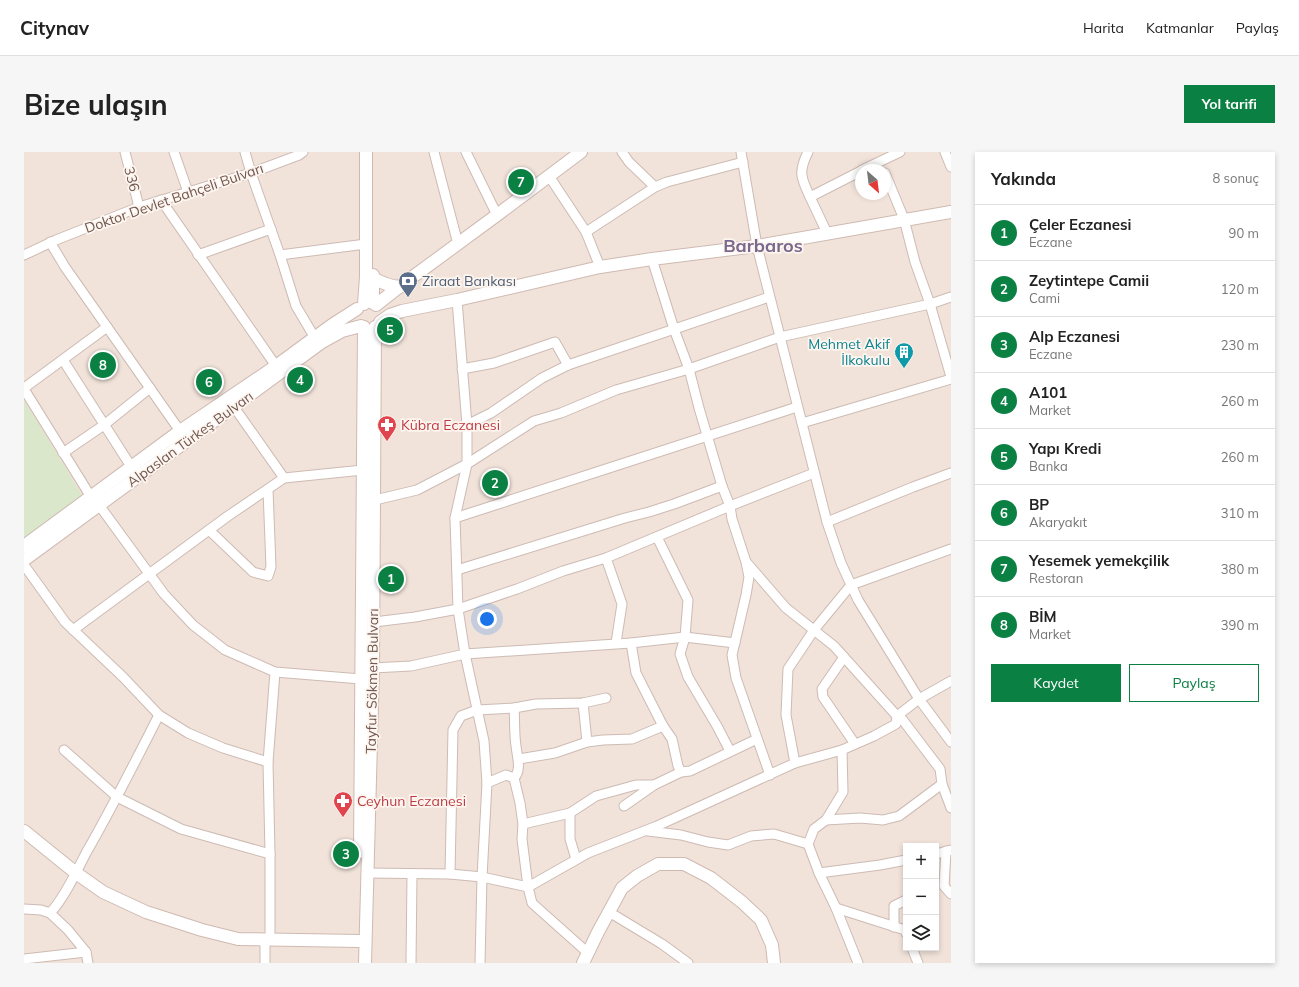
<!DOCTYPE html>
<html lang="tr">
<head>
<meta charset="utf-8">
<style>
  :root { --surface:#fff; --page:#f6f6f6; --text:#222; --muted:#767676; --line:#e0e0e0; --accent:#0b8043 }
  body { margin:0; font-family:Mulish,sans-serif; background:var(--page); color:var(--text) }
  .controls { position:absolute; right:12px; bottom:12px; display:grid; overflow:hidden; border-radius:0px; box-shadow:0 2px 6px #0003 }
  .controls button { width:36px; height:36px; display:grid; place-items:center; padding:0; border:0; border-bottom:1px solid var(--line); background:var(--surface); color:var(--text); font:20px sans-serif }
  .compass { position:absolute; left:831px; top:12px; width:36px; height:36px; border-radius:50%; background:var(--surface); box-shadow:0 2px 6px #0003; rotate:152deg }
  .you { position:absolute; left:463px; top:467px; width:14px; height:14px; margin:-10px; border:3px solid #fff; border-radius:50%; background:#1a73e8; box-shadow:0 0 0 6px #1a73e833 }
  .badge { display:grid; place-items:center; width:26px; height:26px; border-radius:50%; background:var(--accent); color:#fff; font-size:13px; font-weight:700 }
  .pin { position:absolute; translate:-50% -50%; border:2px solid #fff; box-shadow:0 1px 4px #0006 }
  .list { margin:0; padding:0; list-style:none }
  h2 { display:flex; justify-content:space-between; align-items:center; height:52px; margin:0; padding:0 16px; font-size:17px }
  h2 small { font-size:13px; font-weight:400; color:var(--muted) }
  .list li { display:grid; grid-template-columns:26px 1fr auto; gap:12px; align-items:center; box-sizing:border-box; height:56px; padding:0 16px; border-top:1px solid var(--line) }
  .list b { display:block; font-size:15px; white-space:nowrap }
  .list p { margin:0; font-size:13px; white-space:nowrap; color:var(--muted) }
  .list em { font-size:13px; font-style:normal; color:var(--muted) }
  .actions { display:flex; gap:8px; padding:12px 16px }
  .actions a { flex:1; padding:9px 0; border:1px solid var(--accent); border-radius:0px; text-align:center; font-size:14px; color:var(--accent) }
  .actions .main { background:var(--accent); color:#fff }
  .icon { flex:none; width:22px; height:22px; fill:none; stroke:currentColor; stroke-width:2; stroke-linecap:round; stroke-linejoin:round }
  .map { position:relative; flex:none; width:927px; height:811px; overflow:hidden; border-radius:0px }
  header { display:flex; align-items:center; gap:24px; box-sizing:border-box; height:56px; padding:0 20px; background:var(--surface); border-bottom:1px solid var(--line) }
  header strong { font-size:19px }
  nav { display:flex; gap:22px; margin-inline-start:auto; font-size:14px }
  .intro { display:flex; align-items:center; justify-content:space-between; box-sizing:border-box; height:96px; padding:0 24px }
  h1 { margin:0; font-size:28px }
  .button { padding:10px 18px; border-radius:0px; background:var(--accent); color:#fff; font-size:14px; font-weight:700 }
  main { display:flex; gap:24px; padding:0 24px }
  aside { flex:1; background:var(--surface); border-radius:0px; box-shadow:0 2px 6px #0003 }
  .map>svg:first-child { display:block }
  .residential { fill:#f1e3d9; fill-rule:evenodd }
  .green { fill:#dae7ca }
  .lines { fill:none; stroke-linecap:round; stroke-linejoin:round }
  .street-casing { stroke:#cdbbb4; stroke-width:11 }
  .secondary-casing { stroke:#cfbab2; stroke-width:14 }
  .street { stroke:#fff; stroke-width:9 }
  .secondary { stroke:#fff; stroke-width:12 }
  .labels { text-anchor:middle; dominant-baseline:central; stroke-width:3.5; stroke-linejoin:round; paint-order:stroke }
  .street-label { font-size:14px; fill:#725750; stroke:#fdf6f0 }
  .service-label { font-size:14px; fill:#4e5e75; stroke:#fdf6f0; text-anchor:start }
  .culture-label { font-size:14px; fill:#0d838f; stroke:#fdf6f0; text-anchor:end }
  .health-label { font-size:14px; fill:#be3a42; stroke:#fdf6f0; text-anchor:start }
  .district-label { font-size:18px; font-weight:bold; fill:#7b688d; stroke:#fdf6f0 }
</style>
</head>
<body>
<header>
<strong>Citynav</strong>
<nav><a>Harita</a><a>Katmanlar</a><a>Paylaş</a></nav>
</header>
<div class="intro"><h1>Bize ulaşın</h1><a class="button">Yol tarifi</a></div>
<main>
<div class="map">
<svg width="927" height="811" viewBox="0 0 927 811">
  <rect width="100%" height="100%" fill="#faf2ea"/>
  <path class="residential" d="M 0,0 L 927,0 L 927,811 L 0,811 ZM 837,18 L 861,18 L 861,42 L 837,42 ZM 882,694 L 912,694 L 912,796 L 882,796 Z"/>
  <polygon class="green" points="0,248 59,345 0,386"/>
  <g class="lines">
    <defs>
      <g id="street">
        <polyline points="101,0 115,55"/>
        <polyline points="150,0 164,40"/>
        <polyline points="221,0 227,21 256,103 272,154 291,186"/>
        <polyline points="410,0 434,92"/>
        <polyline points="442,0 473,63"/>
        <polyline points="598,0 605,10 631,35"/>
        <polyline points="717,0 733,94 803,370 817,411 834,448 895,547 927,590"/>
        <path d="M 784,0 C 774,20 777,26 786,45"/>
        <polyline points="921,0 927,15"/>
        <polyline points="838,18 876,0"/>
        <polyline points="861,21 880,67 891,110 906,152 927,225"/>
        <polyline points="525,24 562,80 576,115"/>
        <polyline points="137,48 252,214"/>
        <polyline points="562,80 631,35 643,30 719,10"/>
        <polyline points="803,81 786,45 837,19"/>
        <polyline points="26,90 41,115 156,279"/>
        <polyline points="0,103 32,88 115,55 227,21 275,3 279,0"/>
        <polyline points="174,103 247,77"/>
        <polyline points="256,103 342,92"/>
        <polyline points="628,107 650,177 665,217 675,256 698,334 706,354 708,367 722,410 725,425 722,443 708,503 712,526 746,623"/>
        <polyline points="433,148 443,273 443,312 431,366 434,457 441,502 460,589 463,631 458,725 456,811"/>
        <polyline points="39,208 108,316"/>
        <polyline points="438,217 470,211 531,190 544,213"/>
        <polyline points="0,236 83,175"/>
        <polyline points="0,237 67,345 75,353 140,442 169,473 201,498 251,520 337,527"/>
        <polyline points="210,255 260,326 339,318"/>
        <polyline points="778,271 927,227"/>
        <polyline points="443,273 467,261 518,226 544,213 745,145"/>
        <polyline points="39,301 80,273 126,236"/>
        <polyline points="351,348 393,338 443,312 510,269 537,261 592,238 665,217 756,185 906,152 927,145"/>
        <path d="M 431,366 C 545,330 659,291 773,255"/>
        <polyline points="803,370 889,335 927,321"/>
        <polyline points="185,378 229,420 244,424 247,415 244,338"/>
        <polyline points="633,385 664,448 661,485 656,502 664,525 693,574 706,599"/>
        <polyline points="582,406 598,452 592,491"/>
        <polyline points="723,411 762,456 810,494 873,564 878,567 916,617 918,632 927,656"/>
        <polyline points="0,413 41,470 99,525 135,563 164,581 199,596 244,610"/>
        <polyline points="433,418 601,366 625,360 650,352 698,334"/>
        <polyline points="350,470 391,465 434,457 493,437 539,419 582,406 706,354 790,321"/>
        <polyline points="49,478 204,364 260,326"/>
        <polyline points="607,491 612,521 639,574 648,587 654,614 657,620"/>
        <polyline points="820,505 798,537 799,545 831,592"/>
        <polyline points="349,516 387,514 441,502 607,491 661,485 711,491"/>
        <polyline points="559,551 563,590"/>
        <polyline points="40,598 93,645 157,677 246,702"/>
        <polyline points="495,607 531,601 563,590 579,588 608,587 639,574"/>
        <polyline points="771,611 762,563 764,517 790,478 827,433 927,397"/>
        <polyline points="490,626 496,651 499,672 498,687 504,735 508,751 564,801"/>
        <path d="M 490,626 C 498,618 493,604 492,594 C 490,581 491,568 490,556"/>
        <polyline points="463,631 482,623 490,626"/>
        <polyline points="600,654 630,633"/>
        <polyline points="546,661 546,687 552,707"/>
        <polyline points="802,668 836,666 859,668 875,664 918,632"/>
        <polyline points="499,672 546,661 572,644 612,633 630,633 657,620 666,619 733,587"/>
        <polyline points="624,679 657,683 684,690 704,693 727,684 750,682 784,692"/>
        <polyline points="922,699 920,734 927,742"/>
        <polyline points="912,702 927,698"/>
        <polyline points="343,721 426,722 458,725 504,735 564,701 633,674 771,611 818,598"/>
        <polyline points="795,721 856,713 882,708"/>
        <polyline points="426,722 429,578 437,564 453,558 490,556 512,552 559,551 582,546"/>
        <polyline points="812,756 881,778 882,781"/>
        <path d="M 0,757 L 17,758 L 26,761 C 39,748 53,719 62,701 C 88,656 111,610 135,563"/>
        <polyline points="585,760 638,792 664,811"/>
        <polyline points="26,761 44,778 62,800 64,811"/>
        <polyline points="870,775 870,754 882,748"/>
        <polyline points="241,787 241,811"/>
        <polyline points="246,787 246,702 244,610 251,520"/>
        <polyline points="888,796 894,811"/>
        <polyline points="0,807 62,800"/>
        <polyline points="387,811 388,722"/>
        <polyline points="834,811 812,756 795,721 784,692 790,677 802,668 819,640 818,598 850,584 872,572 873,564 895,547 927,529"/>
      </g>
      <g id="secondary">
        <polyline points="349,123 349,151"/>
        <path d="M 349,126 C 358,131 365,134 375,135"/>
        <polyline points="340,152 342,125 342,0"/>
        <polyline points="352,153 375,135 473,63 557,0"/>
        <polyline points="356,170 366,163 378,159 433,148 576,115 628,107 733,94 927,60"/>
        <polyline points="0,394 156,279 252,214 308,173 333,157"/>
        <polyline points="0,408 298,190 318,179 337,174"/>
        <polyline points="0,679 52,721 79,740 122,760 178,778 214,787 335,789"/>
        <polyline points="336,700 340,175"/>
        <polyline points="341,811 349,516 351,175"/>
        <polyline points="559,811 574,780 598,736 613,724 634,712 660,712 687,726 718,750 737,768 748,793 750,811"/>
      </g>
    </defs>
    <use href="#street" class="street-casing"/>
    <use href="#secondary" class="secondary-casing"/>
    <use href="#street" class="street"/>
    <use href="#secondary" class="secondary"/>
  </g>
  <defs>
    <symbol id="bank-pin" viewBox="-11 -11 22 30"><path d="M0 17L-7.5 6A9.5 9.5 0 1 1 7.5 6Z" fill="#5c6f8a" stroke="#fdf6f0"/><path d="M-6-4H6V4H-6ZM0-2.3a2.3 2.3 0 1 0 0 4.6a2.3 2.3 0 1 0 0-4.6Z" fill="#fff"/></symbol>
    <symbol id="building-pin" viewBox="-11 -11 22 30"><path d="M0 17L-7.5 6A9.5 9.5 0 1 1 7.5 6Z" fill="#0f9aa8" stroke="#fdf6f0"/><path d="M-4-6H4V6H1V3H-1V6H-4ZM-2.5-4.3h1.7v1.8h-1.7ZM.8-4.3h1.7v1.8H.8ZM-2.5-1h1.7V.8h-1.7ZM.8-1h1.7V.8H.8Z" fill="#fff"/></symbol>
    <symbol id="pharmacy-pin" viewBox="-11 -11 22 30"><path d="M0 17L-7.5 6A9.5 9.5 0 1 1 7.5 6Z" fill="#e0444e" stroke="#fdf6f0"/><path d="M-2-6h4v4h4v4h-4v4h-4v-4h-4v-4h4Z" fill="#fff"/></symbol>
  </defs>
  <g fill-rule="evenodd">
    <use href="#bank-pin" x="373" y="118" width="22" height="30"/>
    <use href="#building-pin" x="869" y="189" width="22" height="30"/>
    <use href="#pharmacy-pin" x="352" y="262" width="22" height="30"/>
    <use href="#pharmacy-pin" x="308" y="638" width="22" height="30"/>
  </g>
  <g class="labels">
    <g class="street-label">
      <text transform="translate(108 27) rotate(76)">336</text>
      <text transform="translate(150 46) rotate(-19)">Doktor Devlet Bahçeli Bulvarı</text>
      <text transform="translate(166 287) rotate(-36)">Alpaslan Türkeş Bulvarı</text>
      <text transform="translate(348 529) rotate(-89)">Tayfur Sökmen Bulvarı</text>
    </g>
    <g class="service-label">
      <text x="398" y="129">Ziraat Bankası</text>
    </g>
    <g class="culture-label">
      <text x="866" y="192">Mehmet Akif<tspan x="866" dy="16">İlkokulu</tspan></text>
    </g>
    <g class="health-label">
      <text x="377" y="273">Kübra Eczanesi</text>
      <text x="333" y="649">Ceyhun Eczanesi</text>
    </g>
    <g class="district-label">
      <text x="739" y="93">Barbaros</text>
    </g>
  </g>
</svg>
<div class="controls">
<button>+</button>
<button>−</button>
<button><svg class="icon" aria-label="layers" viewBox="0 0 24 24"><path d="M12 4l9 5-9 5-9-5zM3 14l9 5 9-5"/></svg></button>
</div>
<svg class="compass" viewBox="-18 -18 36 36"><path d="M0-13l5 13h-10z" fill="#e53935"/><path d="M0 13l5-13h-10z" fill="#767676"/></svg>
<div class="you"></div>
<div class="pin badge" style="left:367px;top:427px">1</div>
<div class="pin badge" style="left:471px;top:331px">2</div>
<div class="pin badge" style="left:322px;top:702px">3</div>
<div class="pin badge" style="left:276px;top:228px">4</div>
<div class="pin badge" style="left:366px;top:178px">5</div>
<div class="pin badge" style="left:185px;top:230px">6</div>
<div class="pin badge" style="left:497px;top:30px">7</div>
<div class="pin badge" style="left:79px;top:213px">8</div>
</div>
<aside>
<h2>Yakında<small>8 sonuç</small></h2>
<ul class="list">
<li><span class="badge">1</span><div><b>Çeler Eczanesi</b><p>Eczane</p></div><em>90 m</em></li>
<li><span class="badge">2</span><div><b>Zeytintepe Camii</b><p>Cami</p></div><em>120 m</em></li>
<li><span class="badge">3</span><div><b>Alp Eczanesi</b><p>Eczane</p></div><em>230 m</em></li>
<li><span class="badge">4</span><div><b>A101</b><p>Market</p></div><em>260 m</em></li>
<li><span class="badge">5</span><div><b>Yapı Kredi</b><p>Banka</p></div><em>260 m</em></li>
<li><span class="badge">6</span><div><b>BP</b><p>Akaryakıt</p></div><em>310 m</em></li>
<li><span class="badge">7</span><div><b>Yesemek yemekçilik</b><p>Restoran</p></div><em>380 m</em></li>
<li><span class="badge">8</span><div><b>BİM</b><p>Market</p></div><em>390 m</em></li>
</ul>
<div class="actions"><a class="main">Kaydet</a><a>Paylaş</a></div>
</aside>
</main>
</body>
</html>
